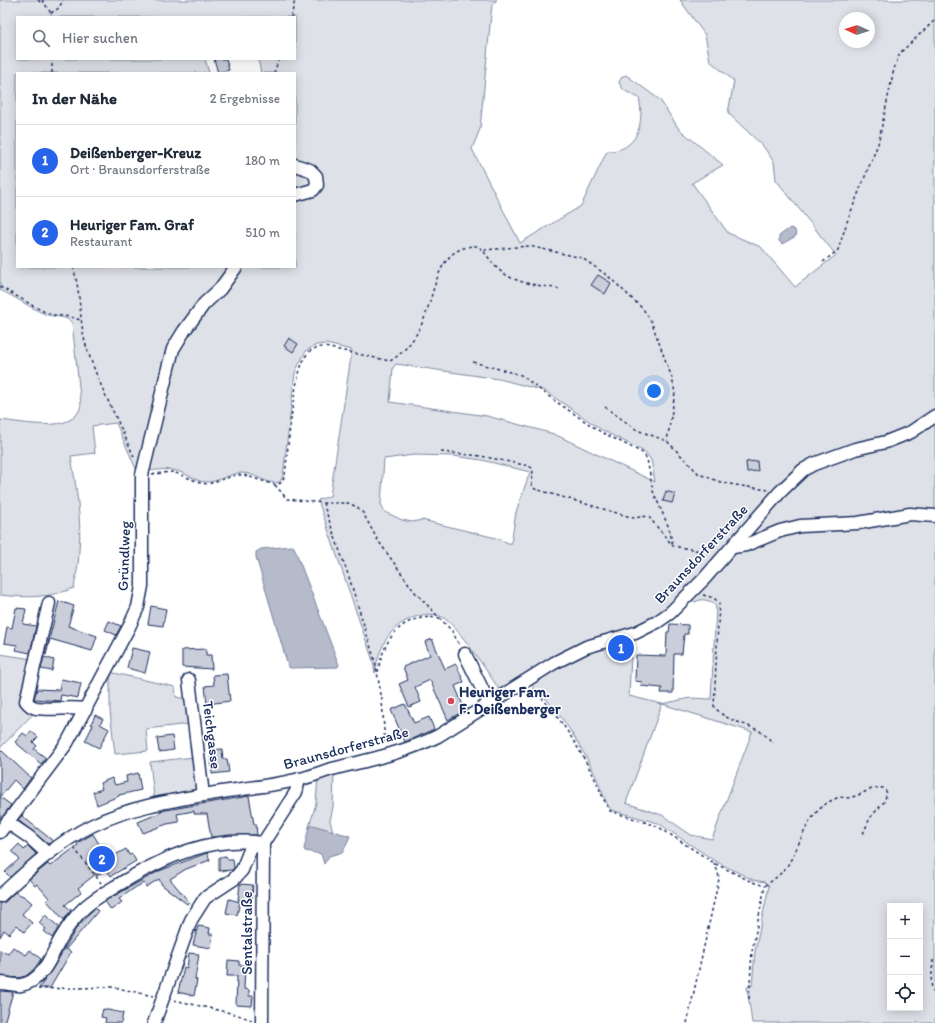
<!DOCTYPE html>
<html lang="de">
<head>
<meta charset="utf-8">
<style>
  :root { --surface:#fff; --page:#f2f2f3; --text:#1f2937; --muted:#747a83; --line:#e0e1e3; --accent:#2563eb }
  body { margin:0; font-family:Itim,sans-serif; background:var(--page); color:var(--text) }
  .controls { position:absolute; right:12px; bottom:12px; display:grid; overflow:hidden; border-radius:0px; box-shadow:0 2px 10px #0003 }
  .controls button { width:36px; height:36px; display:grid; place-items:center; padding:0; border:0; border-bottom:1px solid var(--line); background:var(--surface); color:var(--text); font:20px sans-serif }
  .compass { position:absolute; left:839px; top:12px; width:36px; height:36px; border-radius:50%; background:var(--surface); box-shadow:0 2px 10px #0003; rotate:273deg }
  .you { position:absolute; left:654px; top:391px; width:14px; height:14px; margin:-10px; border:3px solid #fff; border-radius:50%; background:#1a73e8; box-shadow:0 0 0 6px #1a73e833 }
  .badge { display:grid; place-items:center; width:26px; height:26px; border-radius:50%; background:var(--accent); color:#fff; font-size:13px; font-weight:700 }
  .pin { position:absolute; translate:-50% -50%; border:2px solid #fff; box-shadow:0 1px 4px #0006 }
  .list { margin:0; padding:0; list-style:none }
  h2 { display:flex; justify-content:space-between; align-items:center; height:52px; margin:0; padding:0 16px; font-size:17px }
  h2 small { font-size:13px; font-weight:400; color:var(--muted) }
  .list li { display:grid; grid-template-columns:26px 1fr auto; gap:12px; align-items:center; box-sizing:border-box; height:72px; padding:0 16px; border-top:1px solid var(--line) }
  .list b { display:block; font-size:15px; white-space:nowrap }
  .list p { margin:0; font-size:13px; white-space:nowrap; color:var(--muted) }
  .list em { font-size:13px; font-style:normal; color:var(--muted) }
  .icon { flex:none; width:22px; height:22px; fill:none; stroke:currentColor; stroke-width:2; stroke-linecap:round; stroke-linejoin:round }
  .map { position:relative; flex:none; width:935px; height:1023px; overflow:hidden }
  .search { position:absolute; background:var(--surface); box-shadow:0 2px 10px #0003; left:16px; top:16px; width:280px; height:44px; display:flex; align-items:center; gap:10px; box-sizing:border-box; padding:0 14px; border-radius:0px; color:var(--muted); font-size:15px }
  .panel { position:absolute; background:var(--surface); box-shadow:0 2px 10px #0003; left:16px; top:72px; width:280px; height:196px; border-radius:0px }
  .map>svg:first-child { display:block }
  .green { fill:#dee1e7; stroke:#7c88a2; fill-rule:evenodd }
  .water { fill:#b5bbca; stroke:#77839f }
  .building { fill:#caceda; stroke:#1b2f5e }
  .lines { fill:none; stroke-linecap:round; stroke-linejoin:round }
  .minor-casing { stroke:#1b2f5e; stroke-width:15 }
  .path { stroke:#1b2f5e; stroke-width:1.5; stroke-dasharray:3 3; stroke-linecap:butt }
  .minor { stroke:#fff; stroke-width:12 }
  .poi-dot { fill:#d1495b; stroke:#fff; stroke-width:1.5 }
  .labels { text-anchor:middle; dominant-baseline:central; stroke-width:3; stroke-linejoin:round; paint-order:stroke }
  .street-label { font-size:15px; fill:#1b2f5e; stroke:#fff }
  .poi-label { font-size:15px; font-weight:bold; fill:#1b2f5e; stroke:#fff; text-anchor:start }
</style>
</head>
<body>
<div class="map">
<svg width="935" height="1023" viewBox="0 0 935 1023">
  <rect width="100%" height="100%" fill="#fff"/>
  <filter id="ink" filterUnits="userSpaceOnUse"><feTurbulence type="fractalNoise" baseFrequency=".025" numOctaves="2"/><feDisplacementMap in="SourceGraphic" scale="8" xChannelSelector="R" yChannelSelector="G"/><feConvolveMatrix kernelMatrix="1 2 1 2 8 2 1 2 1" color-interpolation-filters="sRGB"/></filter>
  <g filter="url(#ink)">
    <g class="green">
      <path d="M 0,0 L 497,0 L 492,4 L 480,129 L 472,149 L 520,243 L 581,206 L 607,151 C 637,152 645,123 639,98 C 630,93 622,92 619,82 L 622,77 L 626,75 L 660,100 L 679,129 L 723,165 L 692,183 L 728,233 L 761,247 L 795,287 L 836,255 L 776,180 L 774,162 L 763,146 L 728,113 L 734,81 L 710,61 L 705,35 L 680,0 L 935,0 L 935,1023 L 752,1023 L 747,987 L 752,986 L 755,951 L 769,886 L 765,882 L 753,880 L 715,861 L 658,823 L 611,810 C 604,800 601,788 596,777 C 582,747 555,701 528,683 L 555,665 L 587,649 L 632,637 L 629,696 L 662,704 L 690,698 L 711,699 L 716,608 L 714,603 C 707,600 702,598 695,602 L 689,598 L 734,552 L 747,548 L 780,534 L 800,529 L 858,526 L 910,517 L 910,510 L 858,519 L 800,522 L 778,528 L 744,542 L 743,540 L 796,481 L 805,473 L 830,462 L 827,456 L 801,467 L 792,476 L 685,594 L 667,611 L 654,620 L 630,631 L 584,643 L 552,660 L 501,692 C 489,675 458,625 442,617 C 431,611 414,616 404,622 C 385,633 378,653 375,673 L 373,661 L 318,500 L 330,496 L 352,350 L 326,344 L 316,345 L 306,351 L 300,362 L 295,373 L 283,476 L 280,482 C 267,486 256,473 242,473 C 229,473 219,482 207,482 C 194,482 185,471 172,470 C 159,468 150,473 136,469 L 116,423 L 92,426 L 95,453 L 71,456 C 76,487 82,519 79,551 C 79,563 76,575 74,588 C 49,598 27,598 0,595 L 0,420 C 23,422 75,435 81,405 L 72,323 C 66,315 55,318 45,314 C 30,308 16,297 0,290 ZM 17,17 L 295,17 L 295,59 L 258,59 L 261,73 L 295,73 L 295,267 L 17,267 L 17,73 L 209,73 L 205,59 L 17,59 ZM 845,18 L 869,18 L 869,42 L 845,42 ZM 396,364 L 499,379 L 545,391 L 602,430 L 645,452 L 651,460 L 655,482 L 554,434 L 487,416 L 390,402 L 393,368 ZM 414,455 L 453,456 L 482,460 L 530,472 L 516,512 L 511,544 L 496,538 L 422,520 L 412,522 L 402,520 L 385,512 L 381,504 L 384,459 ZM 662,704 L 752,732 L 712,839 L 691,835 L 662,815 L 626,803 ZM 890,906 L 920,906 L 920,1008 L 890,1008 Z"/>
      <polygon points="0,654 32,659 22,697 35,712 0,748"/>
      <polygon points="110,672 175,687 176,697 186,699 190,724 146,729 148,751 115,754 110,711"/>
      <polygon points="194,757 198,787 195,790 154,797 150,762"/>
      <polygon points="334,772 333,807 330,821 333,831 311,826 309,827 316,803 318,776"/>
    </g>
    <g class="water">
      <polygon points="790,228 795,230 796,236 782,244 779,241 779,236"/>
      <polygon points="292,546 294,547 339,665 338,667 290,668 288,666 256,557 256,552 261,549"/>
      <polygon points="313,825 350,836 343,852 329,856 324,864 321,854 305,851 304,849 309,827"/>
    </g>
    <g class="building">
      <polygon points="214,59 226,59 229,70 218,73"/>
      <polygon points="598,275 611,283 605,294 591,285"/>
      <polygon points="289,338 298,344 293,352 284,346"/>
      <polygon points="757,461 758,471 747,472 746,462"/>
      <polygon points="666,491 675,494 672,503 663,501"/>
      <polygon points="59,601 74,606 68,626 97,636 92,651 50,639 46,655 45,655"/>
      <polygon points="151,606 166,609 163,626 148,624"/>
      <polygon points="16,608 26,609 23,624 36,626 30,653 16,650 17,645 4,643 7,627 12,628"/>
      <polygon points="109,621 121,626 116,635 105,630"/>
      <polygon points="670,624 688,625 688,634 684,634 682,654 674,654 673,693 661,693 662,688 641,686 642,682 635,681 636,655 666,656 667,632 669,632"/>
      <polygon points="432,639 445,669 456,664 464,682 455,686 465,710 448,720 430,680 415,687 421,702 409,707 399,684 408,680 403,667 430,655 425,642"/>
      <polygon points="132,648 150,652 145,673 127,668"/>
      <polygon points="206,649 206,655 211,655 212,669 182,667 182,650"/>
      <polygon points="44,657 54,660 52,671 41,669"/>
      <polygon points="227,674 230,701 207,704 205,686 214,685 213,675"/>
      <polygon points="61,679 81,683 78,698 61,695 60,701 34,699 37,689 59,690"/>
      <polygon points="405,704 414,723 429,717 434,729 405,742 391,710"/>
      <polygon points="95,715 103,719 100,724 109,729 99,748 85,741 93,725 91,724"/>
      <polygon points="31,731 38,737 33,742 37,746 34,749 46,758 41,764 15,742 23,733 27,736"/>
      <polygon points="172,736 174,750 159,752 157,738"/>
      <polygon points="0,749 31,778 23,789 14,780 0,797 11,805 0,820"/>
      <polygon points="222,749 223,759 227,759 229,772 212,774 211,750"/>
      <polygon points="138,773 141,790 119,795 119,796 97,805 93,792 102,789 100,783 112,778 115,785 127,782 126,776"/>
      <polygon points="249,796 254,824 256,824 257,835 211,837 207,814 194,814 194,811 177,814 179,822 167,824 143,833 138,822 160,813 160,811"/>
      <polygon points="23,814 22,816 53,841 48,844 18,820"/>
      <polygon points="93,834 108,859 126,849 129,855 132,854 136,861 111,876 106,869 97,876 96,874 78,888 81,892 65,905 71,910 64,920 47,901 49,898 37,884 35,886 29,879 48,864 50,866 78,845 77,843"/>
      <polygon points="19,844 24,850 28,846 36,854 10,877 5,872 19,859 12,851"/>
      <polygon points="207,853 210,860 186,869 170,879 189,902 187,904 162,885 159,879 146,887 144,883 136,887 119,899 122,902 111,910 105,901 159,871"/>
      <polygon points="226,856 227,859 233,859 234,868 232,870 219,871 219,857"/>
      <polygon points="240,884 253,885 252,898 249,898 249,901 238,900"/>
      <polygon points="15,892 25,897 32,903 22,914 32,923 24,932 17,925 9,934 4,930 0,937 0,903 5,902"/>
      <polygon points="229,899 240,902 237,915 226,913"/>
      <polygon points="95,908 98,911 66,949 71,952 50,988 39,988 52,970 77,927"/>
      <polygon points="45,915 59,927 52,938 44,931 46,929 39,923"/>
      <polygon points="198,926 210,928 209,934 213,934 211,948 193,945"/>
      <polygon points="13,947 26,955 30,950 41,959 35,968 26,976 18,978 0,976 0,950 8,954"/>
      <polygon points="189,953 199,954 195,979 197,980 194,996 178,992 184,967 187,968"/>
      <polygon points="228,960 239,961 239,965 245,965 244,989 249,990 249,996 253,996 252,1006 236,1005 237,976 227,976"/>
      <polygon points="0,991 13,992 4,1023 0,1023"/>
      <polygon points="103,1009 123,1013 121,1023 105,1023 106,1018 101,1017"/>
    </g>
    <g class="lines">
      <defs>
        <g id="minor">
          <polyline points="295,165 310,170 316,176 317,185 313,190 295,195"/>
          <polyline points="733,547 746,545 780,531 800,526 858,523 910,514 935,516"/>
          <path d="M 49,603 L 26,701 C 29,705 31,707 36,708 C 52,710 70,707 86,709"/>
          <polyline points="465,654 489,703"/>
          <polyline points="189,680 203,795"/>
          <polyline points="7,822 29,837 48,854"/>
          <polyline points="0,832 67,743 129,627 138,607 142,586 142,475 168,368 173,349 184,331 204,304 220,289 236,267"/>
          <path d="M 0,896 C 28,870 58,842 93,825 C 132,806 175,800 216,793 C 244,788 273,786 300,779 C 310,777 321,772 332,769 C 368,760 404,753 438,736 L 554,663 L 586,647 L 635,633 L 657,622 L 670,613 L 704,579 L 780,492 L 803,470 L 814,464 L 855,449 L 886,442 L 911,432 L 935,416"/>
          <path d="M 0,983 C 7,983 15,986 21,985 C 44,981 51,955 61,938 C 67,928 74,917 83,909 C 94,898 110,890 123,882 C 166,856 212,836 263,843"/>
          <polyline points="154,1023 191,920 205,898 234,879 242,870 253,842"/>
          <polyline points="262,1023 263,843 296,792 299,779"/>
        </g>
      </defs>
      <use href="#minor" class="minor-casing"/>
      <g class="path">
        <polyline points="38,0 42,4"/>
        <polyline points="42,0 51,13 51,17"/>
        <polyline points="51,13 59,8 63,0"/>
        <polyline points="291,17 295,0"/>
        <polyline points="52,73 52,59"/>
        <polyline points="274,73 279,59"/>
        <polyline points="484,250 529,246 582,258 608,276 643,309 651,321 672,378 675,393 667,441"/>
        <polyline points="823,262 838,250 848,219 878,144 894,69 900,53 935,20"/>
        <path d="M 73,267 C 81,292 79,317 85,342 C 97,383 118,419 134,457"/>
        <path d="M 0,287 C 16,295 32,306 47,313 C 58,317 69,315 80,320"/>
        <polyline points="473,362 521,375 555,401 601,432 643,453 647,459 653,491 669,528 673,546"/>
        <polyline points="605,407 637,430 667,441 699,474 723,483 768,490"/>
        <polyline points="441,452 481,456 529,466 533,469 532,486 535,489 634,518 648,516 673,546 712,553"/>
        <path d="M 152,474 L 173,472 L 201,483 L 208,484 L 236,475 L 244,475 L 275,485 L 281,483 L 285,476 C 288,451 293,369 308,353 C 313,348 318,347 325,347 L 390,361 C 405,352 416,338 423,321 C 436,292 436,245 478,246 C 486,252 489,260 496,267 C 512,284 539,285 560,289"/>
        <polyline points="275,485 287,499 323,503 348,503 357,507 363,513 377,539 414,591 452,631 460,646"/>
        <polyline points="323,503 349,577 375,661 382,700 385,744"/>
        <path d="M 703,595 L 714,598 L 719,603 L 714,706 C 725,722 745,722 761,732 C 765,734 769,739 773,743"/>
        <path d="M 378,672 C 383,639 402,613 439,618"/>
        <path d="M 533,689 C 558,713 577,745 593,775 C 599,787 603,800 610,811 L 657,826 L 714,863 L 752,882 L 765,886"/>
        <polyline points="74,848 101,883"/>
        <path d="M 765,886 C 774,879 783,873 789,863 C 803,839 808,809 837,798 C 842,796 848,799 852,797 C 864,794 871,786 884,788 L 887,793 L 884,802 L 870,818 L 863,834"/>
        <polyline points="933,960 931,983 935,1000"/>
        <polyline points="38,989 113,987 153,996"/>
        <polyline points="749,999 752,951 765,886"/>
        <polyline points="174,1000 235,1014 252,1020"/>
        <polyline points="687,1023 719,879 718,872 714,863"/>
      </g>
      <use href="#minor" class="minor"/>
    </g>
  </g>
  <circle class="poi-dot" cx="451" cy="701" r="4"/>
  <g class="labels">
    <g class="street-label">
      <text transform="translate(701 554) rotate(-47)">Braunsdorferstraße</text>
      <text transform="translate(124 556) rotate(-88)">Gründlweg</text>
      <text transform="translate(212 735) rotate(83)">Teichgasse</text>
      <text transform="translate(346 748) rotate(-15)">Braunsdorferstraße</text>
      <text transform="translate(247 933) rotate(-90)">Sentalstraße</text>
    </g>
    <g class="poi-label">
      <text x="459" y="692">Heuriger Fam.<tspan x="459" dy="17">F. Deißenberger</tspan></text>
    </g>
  </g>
</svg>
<div class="controls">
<button>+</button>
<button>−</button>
<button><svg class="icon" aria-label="locate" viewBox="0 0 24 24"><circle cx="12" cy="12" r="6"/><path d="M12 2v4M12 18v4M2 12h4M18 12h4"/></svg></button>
</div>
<svg class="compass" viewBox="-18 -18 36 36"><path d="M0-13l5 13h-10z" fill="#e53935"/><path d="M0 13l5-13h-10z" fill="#747a83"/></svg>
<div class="you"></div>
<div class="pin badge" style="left:621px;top:648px">1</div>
<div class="pin badge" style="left:102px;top:859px">2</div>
<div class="search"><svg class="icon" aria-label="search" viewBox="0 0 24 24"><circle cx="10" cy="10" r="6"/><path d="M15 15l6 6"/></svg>Hier suchen</div>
<section class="panel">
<h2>In der Nähe<small>2 Ergebnisse</small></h2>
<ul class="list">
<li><span class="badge">1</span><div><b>Deißenberger-Kreuz</b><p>Ort · Braunsdorferstraße</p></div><em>180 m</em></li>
<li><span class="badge">2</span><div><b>Heuriger Fam. Graf</b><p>Restaurant</p></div><em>510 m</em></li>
</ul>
</section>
</div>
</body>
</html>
